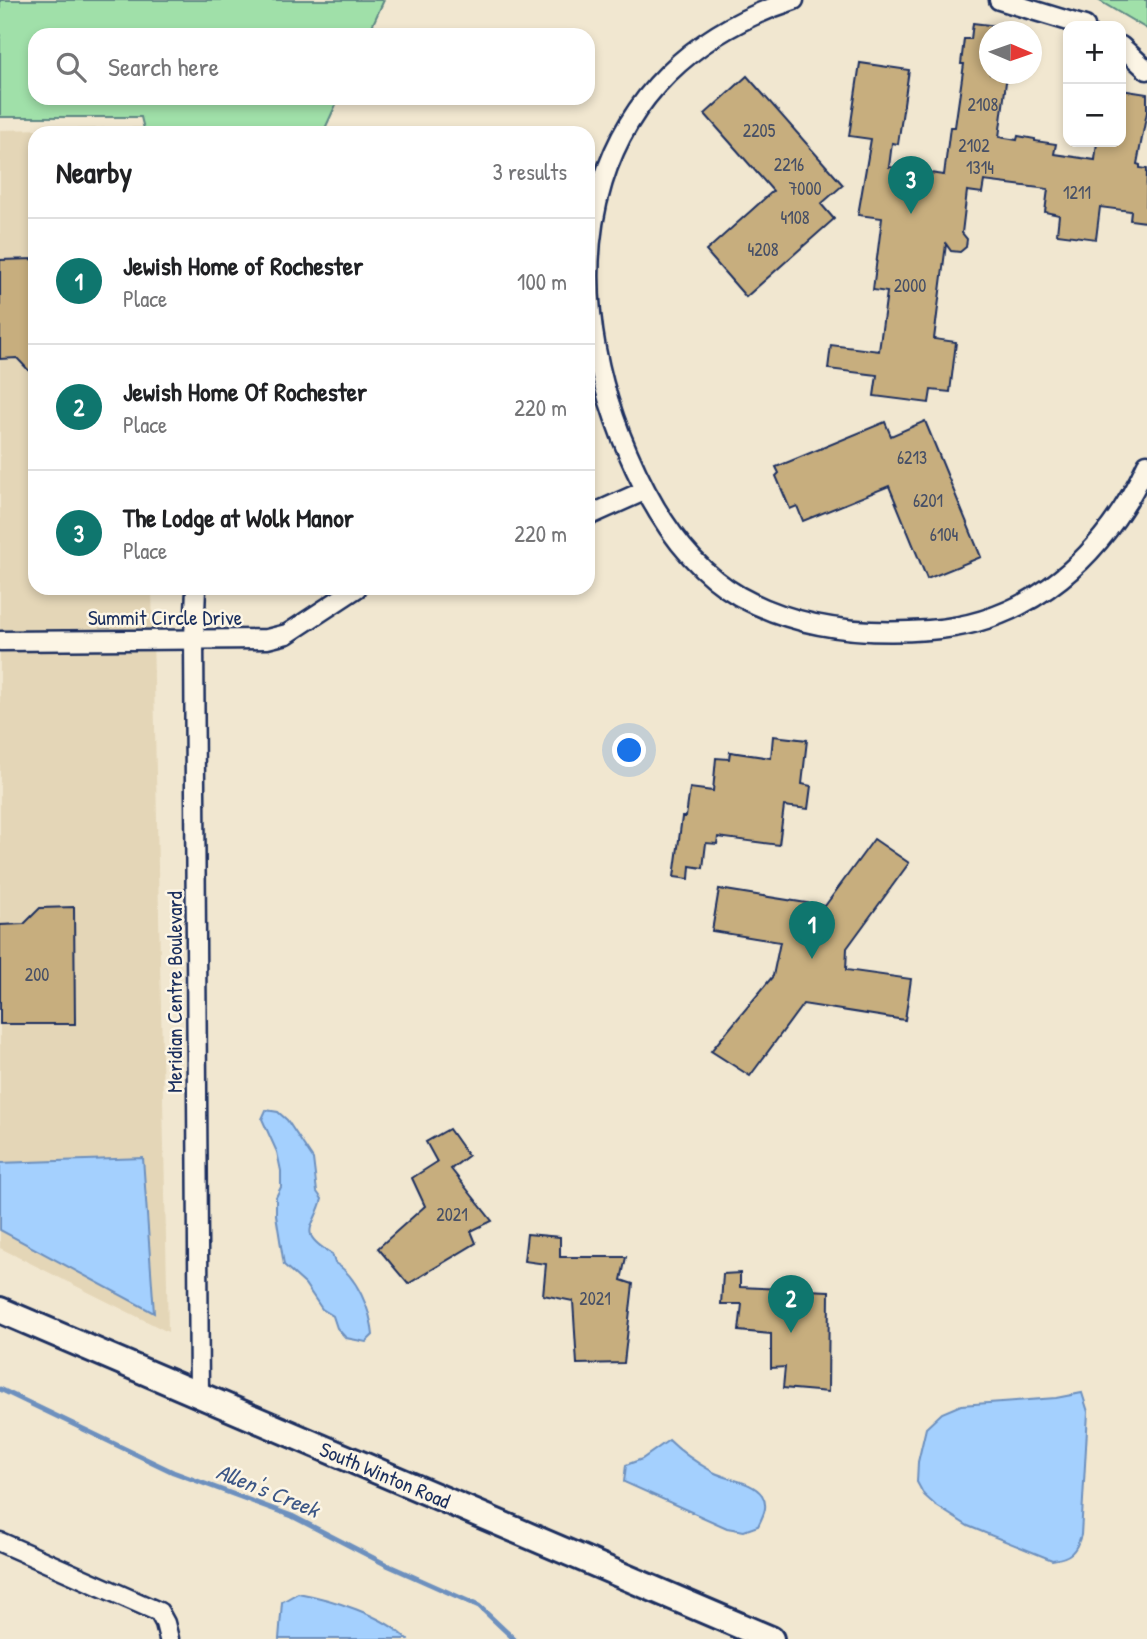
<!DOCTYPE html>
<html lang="en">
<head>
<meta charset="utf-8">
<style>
  :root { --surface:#fff; --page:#f2f2f2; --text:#202124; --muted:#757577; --line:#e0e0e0; --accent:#0f766e }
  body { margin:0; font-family:"Patrick Hand",sans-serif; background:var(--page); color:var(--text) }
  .controls { position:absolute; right:21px; top:21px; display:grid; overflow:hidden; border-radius:14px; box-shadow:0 4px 10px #0003 }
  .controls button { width:63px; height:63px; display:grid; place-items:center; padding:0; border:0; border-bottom:2px solid var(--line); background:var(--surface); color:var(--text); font:35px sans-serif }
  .compass { position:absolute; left:979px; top:21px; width:63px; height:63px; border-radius:50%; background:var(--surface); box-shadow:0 4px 10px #0003; rotate:92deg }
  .you { position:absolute; left:630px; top:751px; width:24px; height:24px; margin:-18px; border:5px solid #fff; border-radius:50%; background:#1a73e8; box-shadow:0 0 0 10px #1a73e833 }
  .badge { display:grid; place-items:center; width:46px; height:46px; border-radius:50%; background:var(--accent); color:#fff; font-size:23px; font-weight:700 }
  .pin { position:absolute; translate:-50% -58px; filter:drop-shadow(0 2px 4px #0008) }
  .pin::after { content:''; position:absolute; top:37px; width:24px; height:21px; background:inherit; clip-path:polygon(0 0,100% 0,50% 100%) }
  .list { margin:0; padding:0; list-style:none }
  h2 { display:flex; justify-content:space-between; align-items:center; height:91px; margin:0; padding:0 28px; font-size:30px }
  h2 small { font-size:23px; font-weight:400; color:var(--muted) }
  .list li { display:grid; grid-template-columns:46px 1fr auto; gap:21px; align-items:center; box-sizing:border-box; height:126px; padding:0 28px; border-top:2px solid var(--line) }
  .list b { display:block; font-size:26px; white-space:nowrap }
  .list p { margin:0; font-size:23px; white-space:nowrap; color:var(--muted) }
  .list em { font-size:23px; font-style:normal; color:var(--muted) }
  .icon { flex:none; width:38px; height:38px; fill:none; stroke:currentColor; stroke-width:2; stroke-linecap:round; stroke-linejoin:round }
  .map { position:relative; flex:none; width:1147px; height:1639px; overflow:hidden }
  .search { position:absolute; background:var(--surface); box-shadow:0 4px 10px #0003; left:28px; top:28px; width:567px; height:77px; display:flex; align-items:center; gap:18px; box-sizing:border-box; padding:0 24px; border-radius:21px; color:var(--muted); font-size:26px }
  .panel { position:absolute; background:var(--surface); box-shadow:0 4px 10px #0003; left:28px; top:126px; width:567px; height:469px; border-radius:21px }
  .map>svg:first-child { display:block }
  .built { fill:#e4d6b7 }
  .green { fill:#a0e0a9; stroke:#5e8884; stroke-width:2 }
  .water { fill:#a4d0fe; stroke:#6d90be; stroke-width:2 }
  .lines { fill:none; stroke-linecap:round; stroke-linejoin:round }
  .stream { stroke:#6d90be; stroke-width:5 }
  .building { fill:#c7ae7e; stroke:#1b2f5e; stroke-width:2 }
  .minor-casing { stroke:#1b2f5e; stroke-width:23 }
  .secondary-casing { stroke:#1b2f5e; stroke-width:30 }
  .minor { stroke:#fcf5e5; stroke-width:18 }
  .secondary { stroke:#fcf5e5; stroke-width:24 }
  .labels { text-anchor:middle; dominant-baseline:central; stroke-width:5; stroke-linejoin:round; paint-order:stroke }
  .number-label { font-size:18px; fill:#464f66 }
  .street-label { font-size:21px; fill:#1b2f5e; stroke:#fcf5e5 }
  .water-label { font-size:23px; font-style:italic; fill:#3d5786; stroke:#fcf5e5 }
</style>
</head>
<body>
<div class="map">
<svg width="1147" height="1639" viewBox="0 0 1147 1639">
  <rect width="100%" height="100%" fill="#f1e7d0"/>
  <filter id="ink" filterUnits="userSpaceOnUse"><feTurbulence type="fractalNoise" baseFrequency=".0143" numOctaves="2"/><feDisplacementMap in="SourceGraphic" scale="14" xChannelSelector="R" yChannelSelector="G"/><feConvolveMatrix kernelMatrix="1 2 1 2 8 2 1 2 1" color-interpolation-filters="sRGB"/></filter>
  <g filter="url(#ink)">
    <polygon class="built" points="143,127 143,133 35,133 35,588 152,588 168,1332 0,1248 0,130"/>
    <g class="green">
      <polygon points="0,0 384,0 368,35 35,35 35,98 339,98 323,133 145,133 141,117 0,117"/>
      <polygon points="1098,0 1147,0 1147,29"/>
    </g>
    <g class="water">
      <path d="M 266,1110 L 278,1112 L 287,1120 L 313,1159 L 317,1192 L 322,1199 C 314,1229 296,1232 332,1254 L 335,1263 C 357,1276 371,1311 373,1335 L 366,1342 L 346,1338 L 337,1328 L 333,1316 L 322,1309 L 305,1284 L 284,1265 L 276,1215 L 276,1197 L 281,1187 L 281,1171 L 277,1152 L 262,1119 Z"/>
      <polygon points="143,1158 154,1313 0,1230 0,1163"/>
      <path d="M 1082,1393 L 1088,1412 L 1081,1535 C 1076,1552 1070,1558 1052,1560 L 968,1526 L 935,1505 L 924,1495 L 917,1482 L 918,1462 L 926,1428 L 942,1413 L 961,1405 L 1056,1398 Z"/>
      <path d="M 669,1440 C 682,1453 697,1463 713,1472 C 728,1480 752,1481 762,1495 C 769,1506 763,1516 758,1526 L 744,1531 L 727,1528 L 624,1482 L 626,1465 L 642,1459 Z"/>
      <path d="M 298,1593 C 331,1599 383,1615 407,1639 L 279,1639 L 282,1602 Z"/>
    </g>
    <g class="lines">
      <polyline class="stream" points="0,1389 173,1472 292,1516 387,1565 479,1606 514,1639"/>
    </g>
    <g class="building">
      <polygon points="973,23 1014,28 1013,32 990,32 990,74 1007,74 999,137 1017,140 1018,136 1035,139 1035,141 1056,144 1054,154 1095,160 1097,142 1121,142 1121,90 1147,94 1147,112 1137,164 1140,165 1140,168 1147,169 1146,222 1130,220 1131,211 1100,207 1096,239 1057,234 1059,215 1045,212 1048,189 984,181 982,193 967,191 962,233 967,239 966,247 960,252 951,251 946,244 934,339 956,342 950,392 931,390 929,403 874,396 877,375 828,369 831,345 879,351 887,292 873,290 882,218 858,215 871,139 849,136 860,63 909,70 898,144 892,143 889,167 944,175 950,127 955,127 964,64 961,64 964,39 971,39"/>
      <polygon points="747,76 843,185 821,204 834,219 746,297 706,251 773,191 705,114"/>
      <polygon points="35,259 35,375 33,375 17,358 0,359 0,260"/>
      <polygon points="925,421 981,557 927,579 889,486 803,521 797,506 790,509 776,476 779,473 776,467 885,422 891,436"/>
      <polygon points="773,736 807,740 802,784 811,786 808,809 784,806 779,845 718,837 717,844 706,843 703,868 690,866 689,879 674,877 682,817 686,817 690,788 713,791 716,758 729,759 730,752 771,758"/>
      <polygon points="874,839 909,863 847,948 846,970 911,979 905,1020 803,1004 750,1076 711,1051 773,976 780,942 712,931 719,889 825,906"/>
      <polygon points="74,907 75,1024 0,1024 0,925 24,924 40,908"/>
      <polygon points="449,1129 468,1156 451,1169 492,1221 471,1231 476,1243 408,1284 378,1248 425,1206 412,1178 437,1162 426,1142"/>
      <polygon points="527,1234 560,1237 560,1257 626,1257 621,1280 633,1284 624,1363 577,1364 573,1301 543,1295 546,1264 524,1261"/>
      <polygon points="740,1273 740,1287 829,1291 828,1392 783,1388 785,1367 771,1368 771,1334 739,1331 742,1304 721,1304 723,1274"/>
    </g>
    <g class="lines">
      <defs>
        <g id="minor">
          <path d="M 794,0 C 584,67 549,269 628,453 C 651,507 685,565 739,596 C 796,628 865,635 929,630 C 1032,623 1105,555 1147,464"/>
          <polyline points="999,0 1085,26"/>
          <polyline points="1121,46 1147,70"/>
          <polyline points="588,516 644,491"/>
          <polyline points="196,588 194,638 199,1396"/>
          <polyline points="0,641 267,639 287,634 357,588"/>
          <polyline points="0,1542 159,1612 165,1623 169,1639"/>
        </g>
        <polyline id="secondary" points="0,1310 771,1639"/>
      </defs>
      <use href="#minor" class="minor-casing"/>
      <use href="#secondary" class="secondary-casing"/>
      <use href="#minor" class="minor"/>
      <use href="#secondary" class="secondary"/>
    </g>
  </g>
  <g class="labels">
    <g class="number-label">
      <text x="983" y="104">2108</text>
      <text x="759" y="130">2205</text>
      <text x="974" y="145">2102</text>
      <text x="789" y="164">2216</text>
      <text x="980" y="167">1314</text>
      <text x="805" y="188">7000</text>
      <text x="1077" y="192">1211</text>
      <text x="795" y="217">4108</text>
      <text x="763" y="249">4208</text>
      <text x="910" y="285">2000</text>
      <text x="912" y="457">6213</text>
      <text x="928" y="500">6201</text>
      <text x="944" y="534">6104</text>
      <text x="37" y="974">200</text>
      <text x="452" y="1214">2021</text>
      <text x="595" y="1298">2021</text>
    </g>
    <g class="street-label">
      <text x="165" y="617">Summit Circle Drive</text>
      <text transform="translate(174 992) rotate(-90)">Meridian Centre Boulevard</text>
      <text transform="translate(385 1475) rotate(23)">South Winton Road</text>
    </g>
    <g class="water-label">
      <text transform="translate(268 1490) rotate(22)">Allen's Creek</text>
    </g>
  </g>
</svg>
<div class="controls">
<button>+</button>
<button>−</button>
</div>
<svg class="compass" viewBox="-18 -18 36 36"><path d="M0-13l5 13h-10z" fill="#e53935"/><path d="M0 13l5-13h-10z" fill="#757577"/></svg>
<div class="you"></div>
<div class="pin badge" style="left:812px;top:959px">1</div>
<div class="pin badge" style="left:791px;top:1333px">2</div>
<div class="pin badge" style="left:911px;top:214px">3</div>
<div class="search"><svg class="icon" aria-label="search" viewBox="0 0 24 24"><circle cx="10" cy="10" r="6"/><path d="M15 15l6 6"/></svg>Search here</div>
<section class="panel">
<h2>Nearby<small>3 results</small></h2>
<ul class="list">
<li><span class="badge">1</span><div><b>Jewish Home of Rochester</b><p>Place</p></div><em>100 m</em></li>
<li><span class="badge">2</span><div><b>Jewish Home Of Rochester</b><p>Place</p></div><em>220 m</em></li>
<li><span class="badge">3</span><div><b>The Lodge at Wolk Manor</b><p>Place</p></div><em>220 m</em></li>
</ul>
</section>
</div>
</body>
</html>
